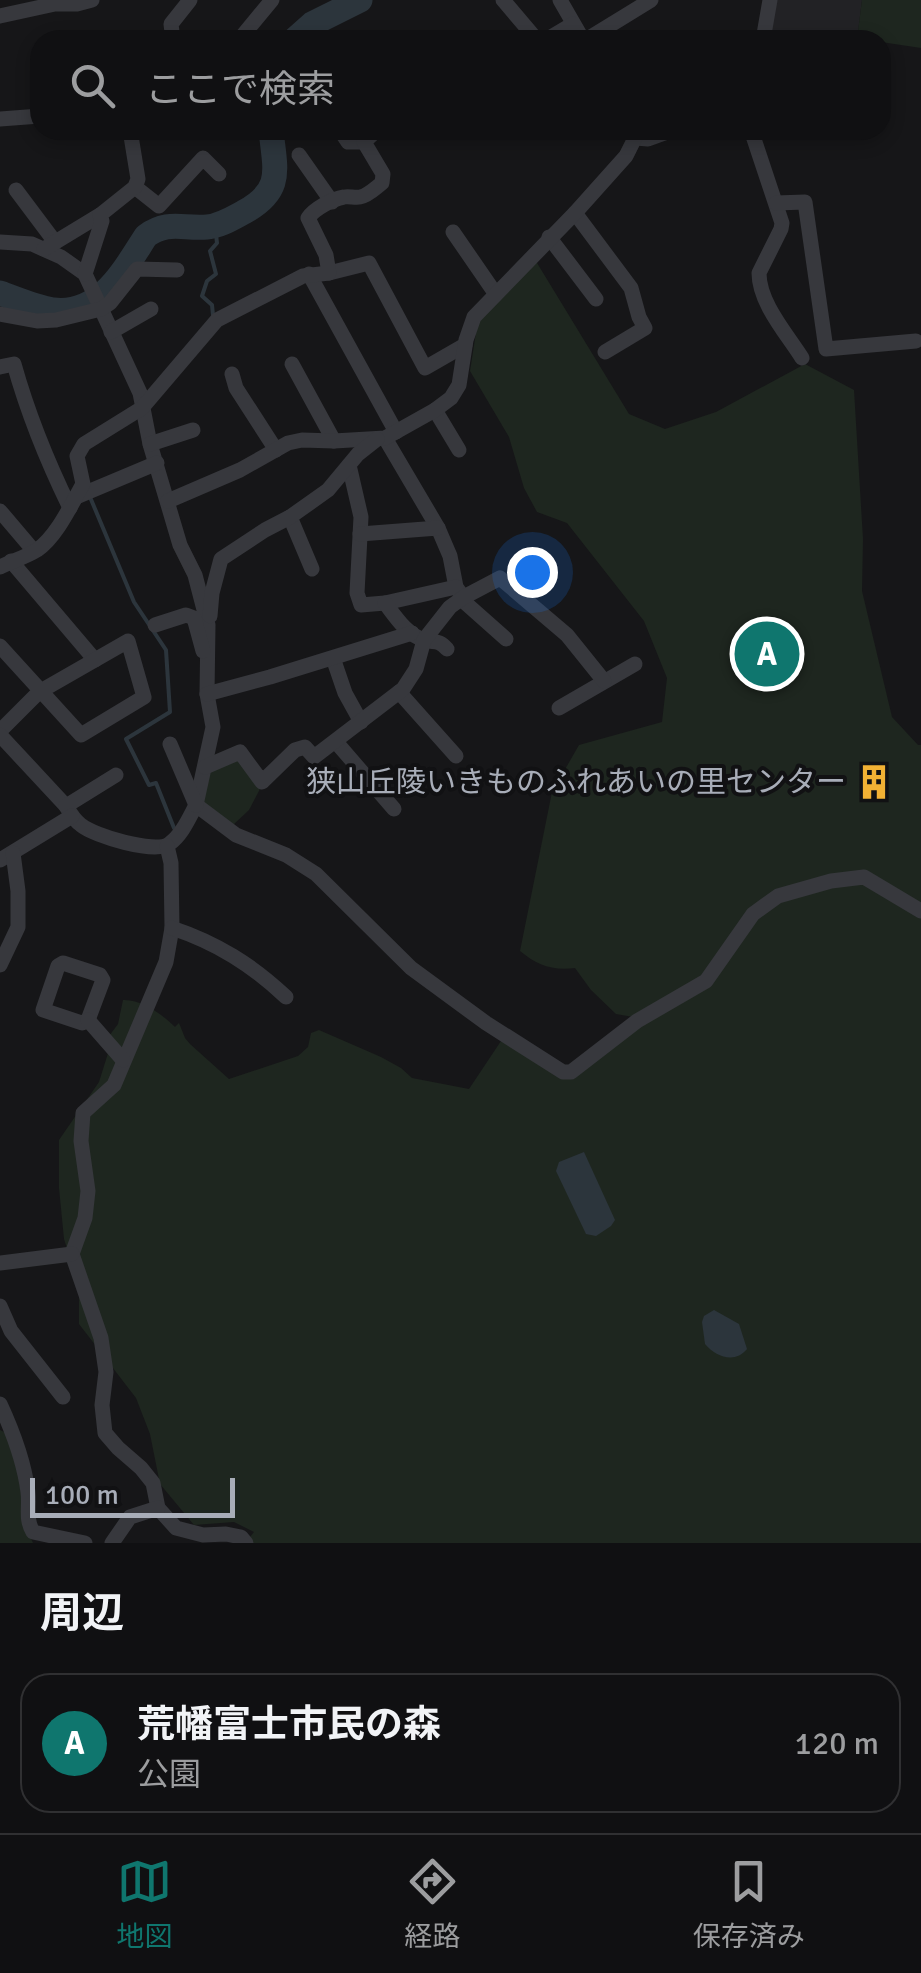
<!DOCTYPE html>
<html lang="ja">
<head>
<meta charset="utf-8">
<style>
  :root { --surface:#101012; --page:#1e1e20; --text:#f1f3f6; --muted:#9c9d9f; --line:#303032; --accent:#0f766e }
  body { margin:0; font-family:Signika,"Noto Sans JP",sans-serif; background:var(--page); color:var(--text) }
  .scale { position:absolute; left:30px; bottom:25px; width:205px; box-sizing:border-box; padding-left:10px; border:5px solid #a8adb8; border-top:0; font-size:28px; line-height:35px; white-space:nowrap; color:#a8adb8; -webkit-text-stroke:8px #111113; paint-order:stroke }
  .you { position:absolute; left:532px; top:572px; width:35px; height:35px; margin:-25px; border:8px solid #fff; border-radius:50%; background:#1a73e8; box-shadow:0 0 0 15px #1a73e833 }
  .badge { display:grid; place-items:center; width:65px; height:65px; border-radius:50%; background:var(--accent); color:#fff; font-size:32px; font-weight:700 }
  .pin { position:absolute; translate:-50% -50%; border:5px solid #fff; box-shadow:0 2px 10px #0006 }
  .list { margin:0; padding:0; list-style:none }
  h2 { display:flex; justify-content:space-between; align-items:center; height:130px; margin:0; padding:0 40px; font-size:42px }
  h2 small { font-size:32px; font-weight:400; color:var(--muted) }
  .list li { display:grid; grid-template-columns:65px 1fr auto; gap:30px; align-items:center; box-sizing:border-box; height:140px; margin:0 20px 20px; padding:0 20px; border:2px solid var(--line); border-radius:30px }
  .list b { display:block; font-size:38px; white-space:nowrap }
  .list p { margin:0; font-size:32px; white-space:nowrap; color:var(--muted) }
  .list em { font-size:32px; font-style:normal; color:var(--muted) }
  .icon { flex:none; width:55px; height:55px; fill:none; stroke:currentColor; stroke-width:2; stroke-linecap:round; stroke-linejoin:round }
  .map { position:relative; flex:none; width:921px; height:1543px; overflow:hidden }
  .search { position:absolute; background:var(--surface); box-shadow:0 5px 15px #0003; left:30px; right:30px; top:30px; height:110px; display:flex; align-items:center; gap:25px; box-sizing:border-box; padding:0 35px; border-radius:30px; color:var(--muted); font-size:38px }
  .sheet { height:290px; background:var(--surface) }
  nav { display:flex; justify-content:space-around; align-items:center; box-sizing:border-box; height:140px; border-top:2px solid var(--line); background:var(--surface); font-size:28px; color:var(--muted) }
  nav a { display:grid; justify-items:center; gap:5px }
  nav .on { color:var(--accent) }
  .map>svg:first-child { display:block }
  .built { fill:#222225 }
  .green { fill:#1e261f }
  .water { fill:#2c353c }
  .lines { fill:none; stroke-linecap:round; stroke-linejoin:round }
  .stream { stroke:#2c353c; stroke-width:4 }
  .river { stroke:#2c353c; stroke-width:25 }
  .minor { stroke:#37383d; stroke-width:15 }
  .labels { text-anchor:middle; dominant-baseline:central; stroke-width:8; stroke-linejoin:round; paint-order:stroke }
  .poi-label { font-size:30px; fill:#a8adb8; stroke:#111113; text-anchor:end }
</style>
</head>
<body>
<div class="map">
<svg width="921" height="1543" viewBox="0 0 921 1543">
  <rect width="100%" height="100%" fill="#161618"/>
  <polygon class="built" points="774,0 862,0 857,40 767,38"/>
  <g class="green">
    <polygon points="862,0 921,0 921,48 881,42 881,40 857,39"/>
    <path d="M 534,258 L 629,414 L 665,429 L 716,412 L 805,364 L 854,390 L 863,539 L 862,591 L 892,717 L 918,745 L 921,745 L 921,1543 L 245,1543 L 254,1532 L 234,1522 L 194,1525 L 160,1484 L 150,1434 L 136,1398 L 79,1324 L 79,1286 L 64,1239 L 59,1188 L 59,1140 L 99,1082 L 109,1050 L 109,1036 L 118,1024 L 123,1000 C 141,999 162,1014 175,1027 L 179,1023 L 185,1038 L 190,1044 L 229,1079 L 298,1056 L 308,1047 L 311,1033 L 319,1030 L 381,1057 L 401,1068 L 412,1078 L 469,1089 L 505,1035 L 563,1072 L 639,1018 L 616,1014 L 591,990 L 575,968 C 552,971 537,965 520,951 L 552,792 L 579,745 L 662,722 L 667,678 L 644,621 L 567,523 L 537,512 L 524,488 L 509,437 L 470,371 L 478,320 Z"/>
    <polygon points="241,756 261,787 249,810 233,825 202,802 210,768"/>
    <polygon points="0,1430 6,1433 19,1472 24,1524 33,1543 0,1543"/>
  </g>
  <g class="water">
    <polygon points="584,1152 615,1220 611,1226 596,1236 586,1234 556,1171 559,1162"/>
    <path d="M 714,1310 L 739,1324 L 747,1349 C 735,1364 716,1357 705,1344 L 702,1322 L 704,1316 Z"/>
  </g>
  <g class="lines">
    <g class="stream">
      <polyline points="213,315 212,305 202,296 207,281 216,274 210,251 217,243 215,226"/>
      <polyline points="90,497 134,602 166,650 170,712 126,739 149,785 156,783 174,828"/>
    </g>
    <g class="river">
      <polyline points="294,40 312,24 360,0"/>
      <path d="M 0,293 C 17,299 35,307 53,310 C 100,316 124,270 146,236 C 168,220 182,229 207,227 C 220,226 233,218 244,212 C 284,190 275,170 271,130"/>
    </g>
    <g class="minor">
      <polyline points="503,0 537,40"/>
      <polyline points="560,0 583,40"/>
      <polyline points="0,16 55,4 77,4 92,0"/>
      <polyline points="173,40 171,24 190,0"/>
      <polyline points="239,40 272,0"/>
      <polyline points="546,40 573,24"/>
      <polyline points="586,40 651,0"/>
      <polyline points="763,40 770,0"/>
      <polyline points="0,119 40,116"/>
      <polyline points="340,130 348,142 364,142"/>
      <path d="M 751,130 L 782,223 L 781,229 L 759,273 C 759,303 787,334 802,358"/>
      <polyline points="636,138 648,139 673,130"/>
      <polyline points="299,155 332,202"/>
      <polyline points="135,187 159,206 203,158 219,174"/>
      <polyline points="16,190 55,242"/>
      <polyline points="776,203 805,202 826,349 916,341"/>
      <polyline points="575,213 631,288 639,317 645,328 605,352"/>
      <polyline points="453,232 495,293"/>
      <polyline points="549,237 596,299"/>
      <polyline points="0,242 32,244 61,257 85,274 140,393 150,444 180,545 195,575 208,625 207,694 213,727 196,805"/>
      <polyline points="44,249 100,215"/>
      <polyline points="329,273 369,263 425,368 465,345"/>
      <polyline points="85,274 102,221 100,215 135,187 138,179 130,130"/>
      <polyline points="309,274 396,432"/>
      <polyline points="0,314 37,321 56,320 101,309 110,303 137,269 177,270"/>
      <polyline points="111,332 151,309"/>
      <polyline points="292,364 334,441"/>
      <path d="M 0,367 L 14,364 C 28,414 47,461 70,508"/>
      <polyline points="232,374 236,388 276,450"/>
      <polyline points="435,410 459,450"/>
      <polyline points="385,438 438,528 450,556 456,587 461,594"/>
      <polyline points="150,444 193,430"/>
      <polyline points="349,465 361,517 357,593 361,605 385,603 456,587"/>
      <polyline points="76,497 157,463"/>
      <polyline points="168,501 240,470 288,443 302,440 334,441 385,438 435,410 451,398 459,385 466,340 474,317 575,213 626,156 639,130"/>
      <polyline points="0,511 34,551"/>
      <polyline points="290,517 312,569"/>
      <polyline points="360,534 438,528"/>
      <polyline points="11,561 95,660"/>
      <path d="M 0,567 C 12,561 26,557 37,550 C 57,536 71,505 83,484 L 77,456 L 84,444 L 142,408 L 217,320 L 303,276 L 329,273 L 326,255 L 308,218 C 314,209 332,199 344,197 C 349,196 355,198 360,197 C 369,195 375,188 382,183 L 383,174 L 364,142 L 377,130"/>
      <polyline points="461,599 506,639"/>
      <path d="M 385,603 C 395,616 407,635 424,640 C 435,643 438,639 447,649"/>
      <polyline points="210,616 212,593 221,559 265,530 290,517 328,490 358,454 377,439"/>
      <polyline points="155,625 186,615 194,618 203,651"/>
      <polyline points="0,646 81,735 144,697 128,641 39,692 0,731"/>
      <polyline points="333,658 345,693 361,722"/>
      <polyline points="399,692 456,756"/>
      <polyline points="207,694 270,677 412,633"/>
      <polyline points="559,708 635,664"/>
      <path d="M 0,735 L 66,806 C 70,813 74,820 81,825 C 94,836 155,854 169,844 C 182,835 189,818 196,805 L 236,835 L 286,855 L 316,874 L 411,968 L 486,1023 L 563,1072 L 571,1072 L 637,1021 L 706,981 L 753,914 L 778,896 L 831,881 L 864,877 L 921,911"/>
      <polyline points="336,742 394,809"/>
      <polyline points="170,744 196,805"/>
      <polyline points="205,767 240,752 262,782 295,750 305,747 314,757 403,689 416,669 424,640 450,607 464,597 500,578 567,635 604,681"/>
      <polyline points="66,806 116,775"/>
      <polyline points="167,846 171,863 172,928 166,962 114,1085 83,1113 81,1141 88,1191 85,1218 72,1254 101,1338 106,1372 102,1405 105,1433 118,1448 141,1468 153,1483 158,1508 176,1528 203,1535 226,1534 241,1537 246,1543"/>
      <polyline points="0,860 72,816"/>
      <path d="M 172,928 C 217,943 252,965 286,997"/>
      <polygon points="63,963 100,975 103,980 88,1020 82,1023 43,1010 58,966"/>
      <polyline points="0,965 18,927 18,891 13,853"/>
      <polyline points="88,1020 123,1060"/>
      <polyline points="0,1263 72,1254"/>
      <polyline points="0,1306 11,1331 63,1397"/>
      <path d="M 0,1404 C 13,1432 24,1461 28,1492 C 30,1507 25,1519 33,1532 L 85,1543"/>
      <polyline points="112,1543 130,1517 158,1508"/>
    </g>
  </g>
  <defs>
    <symbol id="building-bare" viewBox="-9 -9 18 18"><path d="M-4-6H4V6H1V3H-1V6H-4ZM-2.5-4.3h1.7v1.8h-1.7ZM.8-4.3h1.7v1.8H.8ZM-2.5-1h1.7V.8h-1.7ZM.8-1h1.7V.8H.8Z" fill="#f2b134" stroke="#111113" stroke-width="2.5" paint-order="stroke"/></symbol>
  </defs>
  <g fill-rule="evenodd">
    <use href="#building-bare" x="849" y="757" width="50" height="50"/>
  </g>
  <g class="labels">
    <g class="poi-label">
      <text x="846" y="782">狭山丘陵いきものふれあいの里センター</text>
    </g>
  </g>
</svg>
<div class="scale">100 m</div>
<div class="you"></div>
<div class="pin badge" style="left:767px;top:654px">A</div>
<div class="search"><svg class="icon" aria-label="search" viewBox="0 0 24 24"><circle cx="10" cy="10" r="6"/><path d="M15 15l6 6"/></svg>ここで検索</div>
</div>
<section class="sheet">
<h2>周辺<small></small></h2>
<ul class="list">
<li><span class="badge">A</span><div><b>荒幡富士市民の森</b><p>公園</p></div><em>120 m</em></li>
</ul>
</section>
<nav>
<a class="on"><svg class="icon" aria-label="map" viewBox="0 0 24 24"><path d="M3 6l6-2 6 2 6-2v14l-6 2-6-2-6 2zM9 4v14M15 6v14"/></svg>地図</a>
<a><svg class="icon" aria-label="directions" viewBox="0 0 24 24"><path d="M12 3l9 9-9 9-9-9zM9 14v-3h6M13 9l2 2-2 2"/></svg>経路</a>
<a><svg class="icon" aria-label="saved" viewBox="0 0 24 24"><path d="M7 4h10v16l-5-4-5 4z"/></svg>保存済み</a>
</nav>
</body>
</html>
